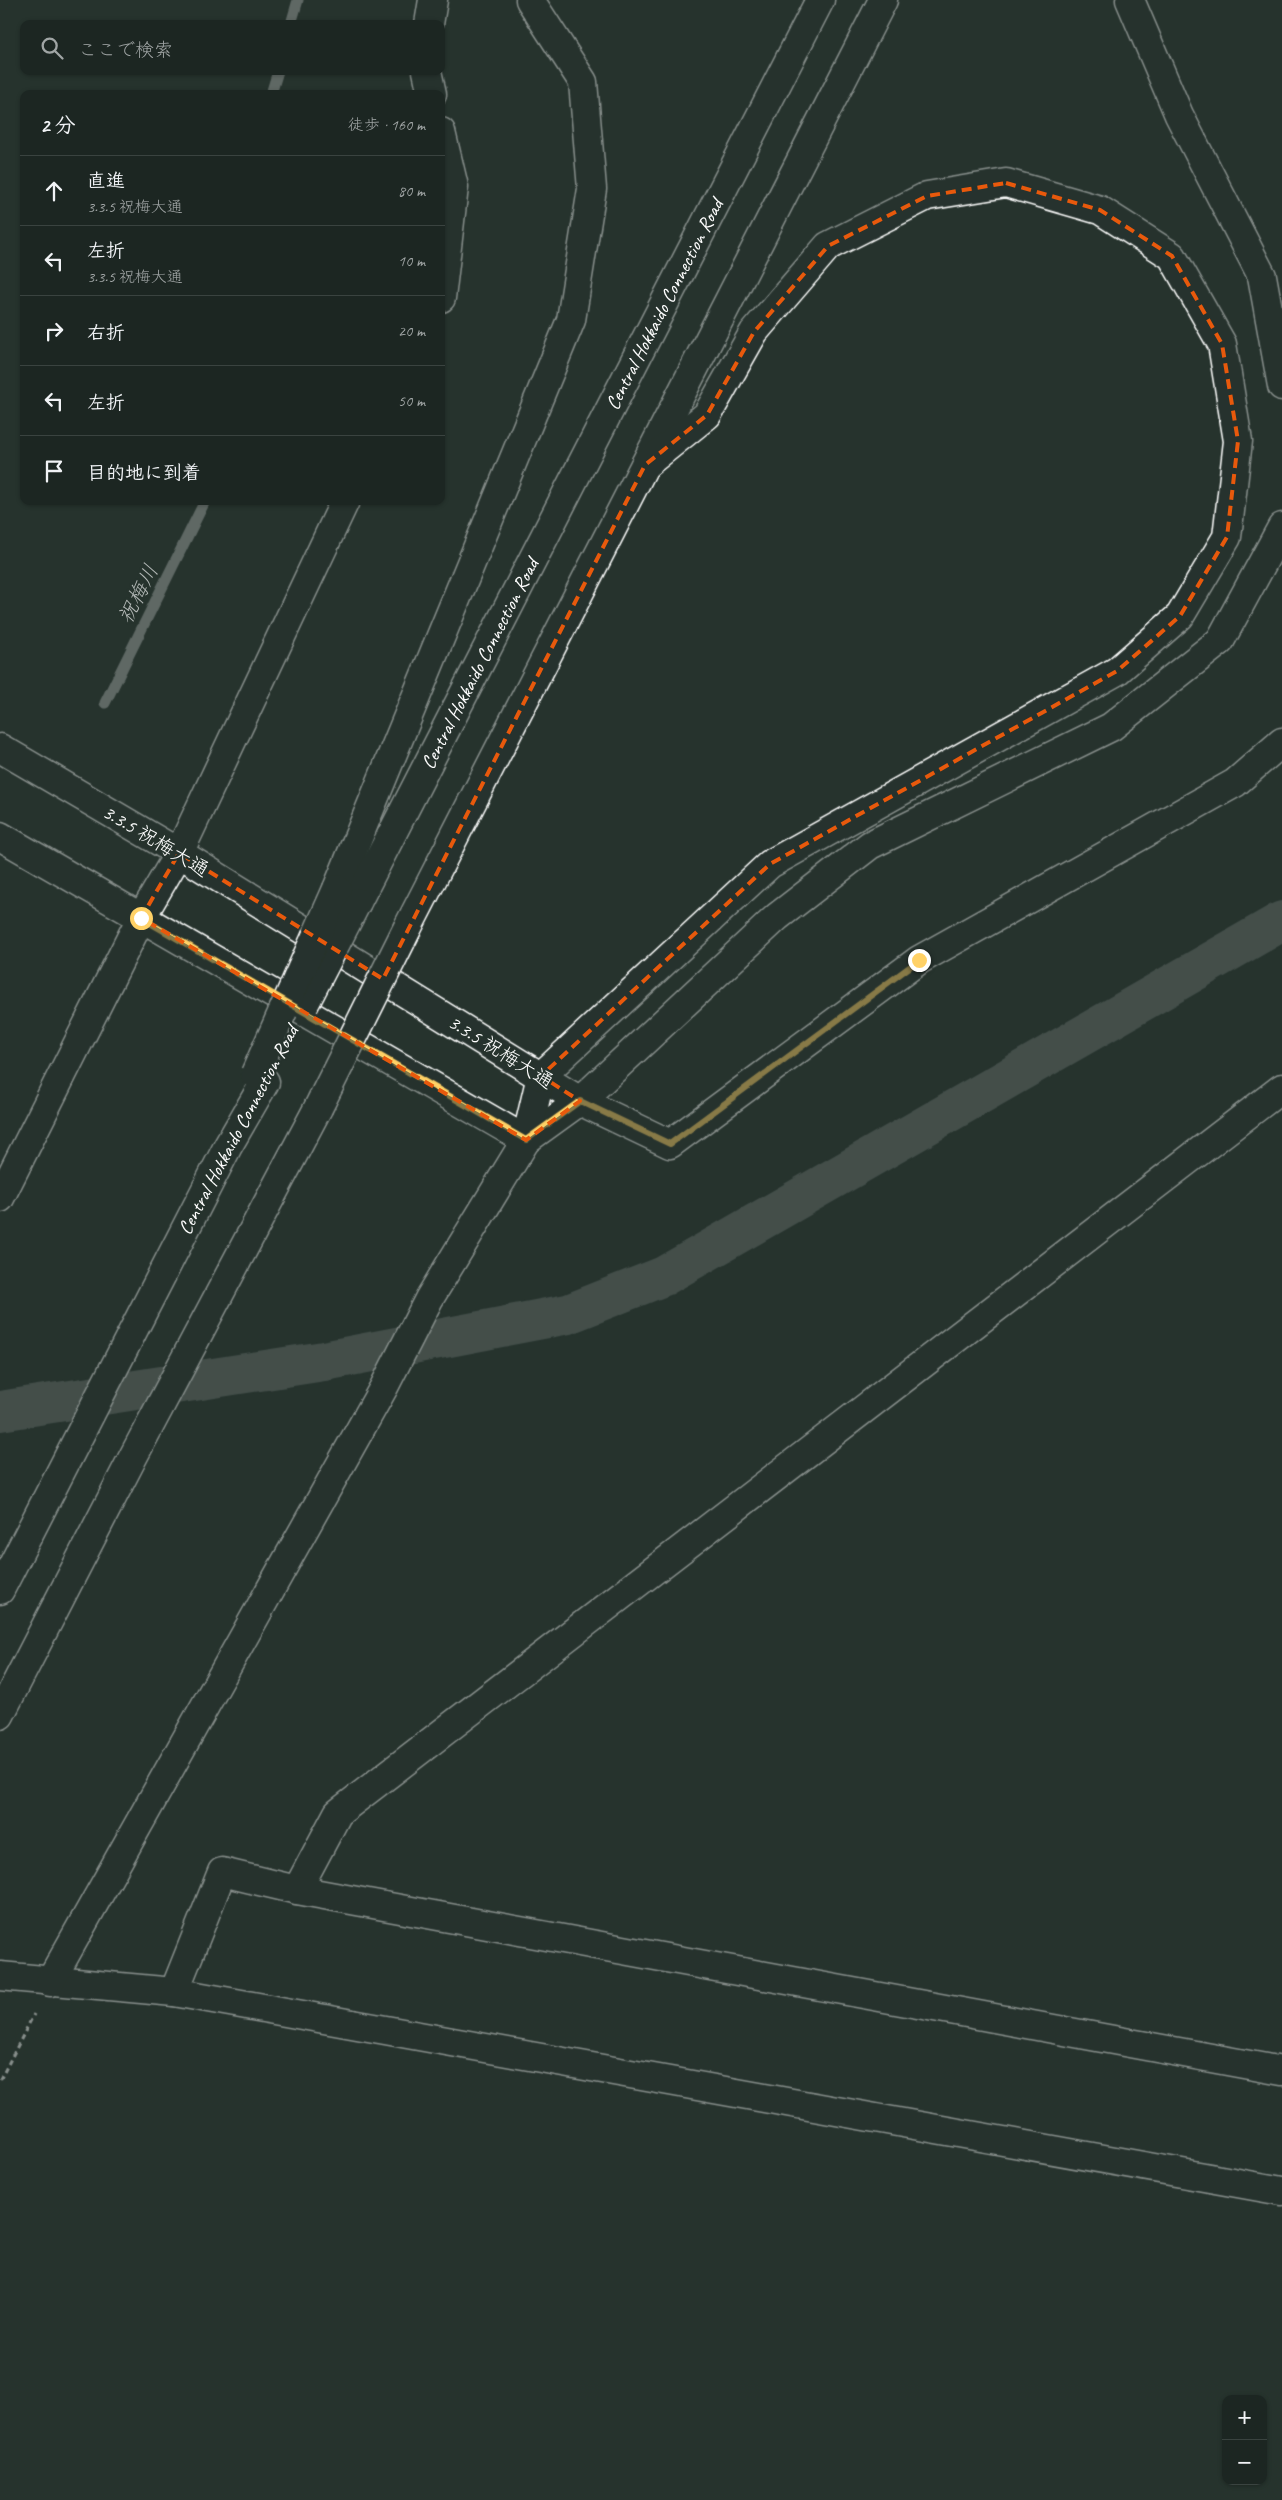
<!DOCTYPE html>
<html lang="ja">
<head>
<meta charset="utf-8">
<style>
  :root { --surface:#1c2622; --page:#252e2a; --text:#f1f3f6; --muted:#a0a5a5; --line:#3a4340 }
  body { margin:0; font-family:Caveat,"Klee One",sans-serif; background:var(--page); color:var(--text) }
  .controls { position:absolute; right:15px; bottom:15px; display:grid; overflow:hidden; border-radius:10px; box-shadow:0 1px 4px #0004 }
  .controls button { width:45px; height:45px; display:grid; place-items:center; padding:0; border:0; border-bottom:1px solid var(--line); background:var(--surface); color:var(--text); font:25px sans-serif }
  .stop { position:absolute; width:15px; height:15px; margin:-11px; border:4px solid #ffd166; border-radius:50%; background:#fff }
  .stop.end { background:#ffd166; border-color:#fff; box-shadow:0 1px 5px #0008 }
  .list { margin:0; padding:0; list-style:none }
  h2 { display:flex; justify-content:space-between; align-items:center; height:65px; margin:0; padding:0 20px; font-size:21px }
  h2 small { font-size:16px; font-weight:400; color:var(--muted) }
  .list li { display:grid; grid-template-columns:32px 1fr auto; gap:15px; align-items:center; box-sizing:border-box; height:70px; padding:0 20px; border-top:1px solid var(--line) }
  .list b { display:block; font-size:19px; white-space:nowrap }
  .list p { margin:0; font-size:16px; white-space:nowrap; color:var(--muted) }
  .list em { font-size:16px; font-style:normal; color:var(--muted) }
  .icon { flex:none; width:28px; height:28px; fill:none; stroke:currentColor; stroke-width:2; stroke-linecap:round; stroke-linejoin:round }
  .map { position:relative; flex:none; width:1282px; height:2500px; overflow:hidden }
  .search { position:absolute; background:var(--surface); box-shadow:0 1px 4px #0004; left:20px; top:20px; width:425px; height:55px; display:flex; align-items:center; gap:12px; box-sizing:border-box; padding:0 18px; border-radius:10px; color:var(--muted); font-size:19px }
  .panel { position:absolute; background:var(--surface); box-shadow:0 1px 4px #0004; left:20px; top:90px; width:425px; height:415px; border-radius:10px }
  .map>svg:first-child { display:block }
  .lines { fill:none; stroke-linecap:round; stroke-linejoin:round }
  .stream { stroke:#a4a9a7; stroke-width:11 }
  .canal { stroke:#67706c; stroke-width:40 }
  .minor-casing { stroke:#fff; stroke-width:31 }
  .highway-casing { stroke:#fff; stroke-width:31 }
  .path { stroke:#fff; stroke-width:3; stroke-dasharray:5 4; stroke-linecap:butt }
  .minor { stroke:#26332d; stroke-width:28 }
  .highway { stroke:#26332d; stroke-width:28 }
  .highway-bridge-casing { stroke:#fff; stroke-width:31; stroke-linecap:butt }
  .highway-bridge { stroke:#26332d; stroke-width:28 }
  .route { stroke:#ffd166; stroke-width:6 }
  .marked { fill:none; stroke:#e8590c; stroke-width:4; stroke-dasharray:10 6; stroke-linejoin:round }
  .labels { text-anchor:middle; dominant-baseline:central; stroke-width:4.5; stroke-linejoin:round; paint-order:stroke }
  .street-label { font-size:20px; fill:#fff; stroke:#26332d }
  .water-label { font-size:21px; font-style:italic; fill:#b3b8b6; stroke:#26332d }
</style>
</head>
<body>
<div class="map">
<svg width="1282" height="2500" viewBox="0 0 1282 2500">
  <rect width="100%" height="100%" fill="#26332d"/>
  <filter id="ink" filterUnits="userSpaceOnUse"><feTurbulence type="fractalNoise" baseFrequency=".02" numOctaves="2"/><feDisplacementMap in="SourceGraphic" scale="10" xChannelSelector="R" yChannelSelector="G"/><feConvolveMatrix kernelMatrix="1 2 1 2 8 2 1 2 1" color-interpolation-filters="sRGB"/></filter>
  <g filter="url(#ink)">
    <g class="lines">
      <g class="stream">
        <polyline points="291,24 298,0"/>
        <polyline points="271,94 278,71"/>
        <polyline points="105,703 205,501"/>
      </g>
      <polyline class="canal" points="0,1411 324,1361 568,1314 664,1276 1282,921"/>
      <defs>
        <g id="minor">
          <polyline points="429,24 433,0"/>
          <polyline points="427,71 432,94"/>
          <polyline points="441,132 454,187 441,298"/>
          <polyline points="0,748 179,853 580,1101 670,1144 919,960 1235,783 1282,742"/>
          <polyline points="0,836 526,1140 580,1101"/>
          <polyline points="0,1198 141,918 179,853 345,501"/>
          <polyline points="297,1890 338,1813 1282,1088"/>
          <polyline points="0,1976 174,1992 1282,2191"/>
          <polyline points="50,1982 384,1387 429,1299 526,1140 541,1076"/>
          <polyline points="174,1992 222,1872 297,1890 1282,2071"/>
        </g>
        <g id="highway">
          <polyline points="1130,0 1179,115 1262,276 1282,386"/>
          <polyline points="337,889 571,320 592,189 583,82 530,0"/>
          <path id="s1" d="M 357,902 L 820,0"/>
          <polyline points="408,927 883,0"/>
          <polyline points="541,1076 770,864 1117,671 1180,616 1227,537 1238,441 1222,344 1172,256 1100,210 1006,183 927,196 828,246 754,332 707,415 645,465"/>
          <polyline points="580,1101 777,917 870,845 1111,727 1220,641 1282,527"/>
          <polyline points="0,1590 228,1146 265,1082"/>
          <polyline points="0,1715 133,1457 318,1108"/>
        </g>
      </defs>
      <use href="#minor" class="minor-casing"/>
      <use href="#highway" class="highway-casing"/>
      <polyline class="path" points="0,2080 34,2014"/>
      <use href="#minor" class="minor"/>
      <use href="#highway" class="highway"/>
      <defs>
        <g id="highway-bridge">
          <polyline points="304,1005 357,902"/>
          <polyline points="255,1074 337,889"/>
          <polyline points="318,1108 408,927"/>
        </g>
      </defs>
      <use href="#highway-bridge" class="highway-bridge-casing"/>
      <use href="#highway-bridge" class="highway-bridge"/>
    </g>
  </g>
  <g class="lines" filter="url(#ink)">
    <polyline class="route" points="141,918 526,1140 580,1101 670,1144 919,960"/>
  </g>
  <path d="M0 0H1282V2500H0ZM 1006,183 L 1100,210 L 1172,256 L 1222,344 L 1238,441 L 1227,537 L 1180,616 L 1117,671 L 770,864 L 541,1076 L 580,1101 L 526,1140 L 141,918 L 179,853 L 383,979 L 645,465 L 707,415 L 754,332 L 828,246 L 927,196 Z" fill="#26332d" fill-opacity=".55" fill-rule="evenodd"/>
  <path class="marked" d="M 1006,183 L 1100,210 L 1172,256 L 1222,344 L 1238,441 L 1227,537 L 1180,616 L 1117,671 L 770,864 L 541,1076 L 580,1101 L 526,1140 L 141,918 L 179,853 L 383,979 L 645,465 L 707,415 L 754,332 L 828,246 L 927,196 Z"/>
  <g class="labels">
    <g class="street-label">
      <text stroke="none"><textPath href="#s1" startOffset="672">Central Hokkaido Connection Road</textPath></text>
      <text stroke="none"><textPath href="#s1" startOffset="268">Central Hokkaido Connection Road</textPath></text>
      <text transform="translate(156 841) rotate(31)">3.3.5 祝梅大通</text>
      <text transform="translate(501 1052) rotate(32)">3.3.5 祝梅大通</text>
      <text transform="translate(238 1130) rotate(-62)">Central Hokkaido Connection Road</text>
    </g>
    <g class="water-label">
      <text transform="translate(138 594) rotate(-63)">祝梅川</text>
    </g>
  </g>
</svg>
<div class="controls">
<button>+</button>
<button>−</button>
</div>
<div class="stop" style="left:141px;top:918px"></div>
<div class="stop end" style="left:919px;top:960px"></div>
<div class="search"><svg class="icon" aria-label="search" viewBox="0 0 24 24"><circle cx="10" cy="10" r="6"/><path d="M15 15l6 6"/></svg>ここで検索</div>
<section class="panel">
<h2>2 分<small>徒歩 · 160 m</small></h2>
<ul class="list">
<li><svg class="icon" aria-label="ahead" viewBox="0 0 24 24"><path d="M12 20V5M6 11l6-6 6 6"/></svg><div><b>直進</b><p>3.3.5 祝梅大通</p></div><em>80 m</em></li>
<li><svg class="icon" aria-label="left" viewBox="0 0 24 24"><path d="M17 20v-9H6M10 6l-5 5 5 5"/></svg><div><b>左折</b><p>3.3.5 祝梅大通</p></div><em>10 m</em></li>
<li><svg class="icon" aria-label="right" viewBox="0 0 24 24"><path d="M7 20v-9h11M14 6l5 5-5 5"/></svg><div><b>右折</b></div><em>20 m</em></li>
<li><svg class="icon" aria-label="left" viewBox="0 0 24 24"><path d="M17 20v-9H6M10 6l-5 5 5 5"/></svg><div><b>左折</b></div><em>50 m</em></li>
<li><svg class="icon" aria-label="arrive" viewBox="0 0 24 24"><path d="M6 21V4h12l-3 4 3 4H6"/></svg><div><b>目的地に到着</b></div></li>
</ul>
</section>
</div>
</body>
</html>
